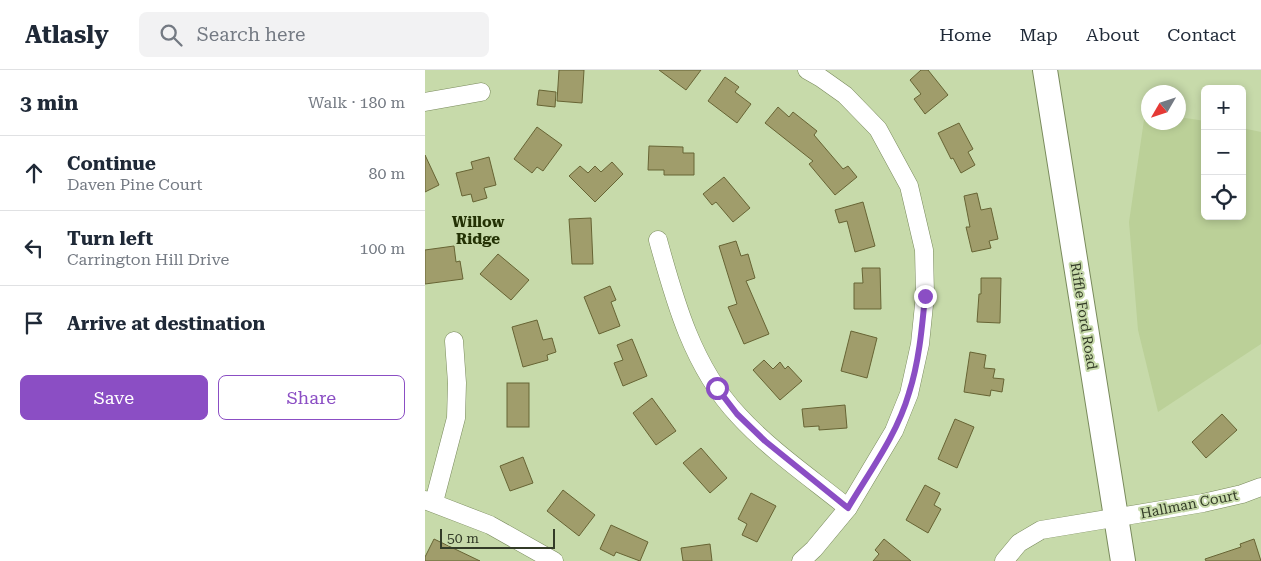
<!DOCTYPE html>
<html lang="en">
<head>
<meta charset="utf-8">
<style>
  :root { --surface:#fff; --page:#f2f2f3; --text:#1f2937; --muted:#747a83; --line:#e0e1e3; --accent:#8b4ec4 }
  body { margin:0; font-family:"Roboto Serif",serif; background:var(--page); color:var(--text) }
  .controls { position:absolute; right:15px; top:15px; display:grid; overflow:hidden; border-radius:8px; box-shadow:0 2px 8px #0003 }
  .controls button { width:45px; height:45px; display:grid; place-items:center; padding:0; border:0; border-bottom:1px solid var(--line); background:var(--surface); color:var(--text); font:25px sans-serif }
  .compass { position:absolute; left:716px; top:15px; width:45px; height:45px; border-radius:50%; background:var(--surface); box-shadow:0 2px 8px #0003; rotate:231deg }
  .scale { position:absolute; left:15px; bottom:12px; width:115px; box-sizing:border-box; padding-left:5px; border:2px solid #333b27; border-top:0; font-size:14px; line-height:18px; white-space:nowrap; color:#333b27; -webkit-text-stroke:4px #c7daaa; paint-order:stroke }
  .stop { position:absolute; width:15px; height:15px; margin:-11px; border:4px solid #8b4ec4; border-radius:50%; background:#fff }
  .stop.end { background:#8b4ec4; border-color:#fff; box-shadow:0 1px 5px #0008 }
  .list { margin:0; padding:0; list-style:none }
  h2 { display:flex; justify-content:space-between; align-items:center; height:65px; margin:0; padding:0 20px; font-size:21px }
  h2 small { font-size:16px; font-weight:400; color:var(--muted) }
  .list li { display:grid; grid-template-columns:32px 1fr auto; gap:15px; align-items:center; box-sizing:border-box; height:75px; padding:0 20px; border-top:1px solid var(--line) }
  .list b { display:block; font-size:19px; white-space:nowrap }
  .list p { margin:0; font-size:16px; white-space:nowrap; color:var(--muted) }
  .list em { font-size:16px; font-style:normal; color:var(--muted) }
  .actions { display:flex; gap:10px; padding:15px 20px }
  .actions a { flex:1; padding:11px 0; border:1px solid var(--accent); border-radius:8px; text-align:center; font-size:18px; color:var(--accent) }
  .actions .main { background:var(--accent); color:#fff }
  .icon { flex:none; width:28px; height:28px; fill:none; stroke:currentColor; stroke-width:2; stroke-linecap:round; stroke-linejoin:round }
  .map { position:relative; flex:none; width:836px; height:491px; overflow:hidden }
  header { display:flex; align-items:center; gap:30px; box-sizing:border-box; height:70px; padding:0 25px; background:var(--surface); border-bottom:1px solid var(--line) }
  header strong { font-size:24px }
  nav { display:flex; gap:28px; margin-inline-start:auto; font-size:18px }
  .search { width:350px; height:45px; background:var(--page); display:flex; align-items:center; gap:12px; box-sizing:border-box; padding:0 18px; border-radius:8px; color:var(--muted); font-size:19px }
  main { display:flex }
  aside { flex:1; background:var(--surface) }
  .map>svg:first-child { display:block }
  .built { fill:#bbd098 }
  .building { fill:#a09d6b; stroke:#676434 }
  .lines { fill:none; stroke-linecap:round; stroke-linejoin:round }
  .street-casing { stroke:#798a5c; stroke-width:19 }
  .secondary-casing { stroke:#798a5c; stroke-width:26 }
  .street { stroke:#fff; stroke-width:18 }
  .secondary { stroke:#fff; stroke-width:24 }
  .route { stroke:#8b4ec4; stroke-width:6 }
  .labels { text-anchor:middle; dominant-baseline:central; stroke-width:4; stroke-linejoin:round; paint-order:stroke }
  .street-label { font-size:14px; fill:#333b27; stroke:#c7daaa }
  .neighbourhood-label { font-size:15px; font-weight:bold; fill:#233104; stroke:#c7daaa }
</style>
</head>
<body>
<header>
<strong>Atlasly</strong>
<div class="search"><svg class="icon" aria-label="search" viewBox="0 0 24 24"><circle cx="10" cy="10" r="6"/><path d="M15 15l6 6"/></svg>Search here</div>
<nav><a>Home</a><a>Map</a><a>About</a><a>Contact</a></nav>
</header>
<main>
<aside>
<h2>3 min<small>Walk · 180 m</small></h2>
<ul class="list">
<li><svg class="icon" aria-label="ahead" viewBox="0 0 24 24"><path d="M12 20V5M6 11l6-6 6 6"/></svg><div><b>Continue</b><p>Daven Pine Court</p></div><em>80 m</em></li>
<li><svg class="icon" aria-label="left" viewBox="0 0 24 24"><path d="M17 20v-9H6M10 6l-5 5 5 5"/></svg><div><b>Turn left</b><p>Carrington Hill Drive</p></div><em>100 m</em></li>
<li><svg class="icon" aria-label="arrive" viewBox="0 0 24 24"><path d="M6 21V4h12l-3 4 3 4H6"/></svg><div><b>Arrive at destination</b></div></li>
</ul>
<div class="actions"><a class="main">Save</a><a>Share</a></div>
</aside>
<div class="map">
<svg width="836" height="491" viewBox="0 0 836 491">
  <rect width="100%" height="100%" fill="#c7daaa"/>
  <polygon class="built" points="723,47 724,52 754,52 754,47 780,51 780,146 817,146 817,58 836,62 836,274 733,342 713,260 704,152 719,50"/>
  <g class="building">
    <polygon points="134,0 159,0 157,33 132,31"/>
    <polygon points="234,0 276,0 261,20"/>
    <polygon points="496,0 503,0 523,25 500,44 489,29 496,24 485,10"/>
    <polygon points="300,7 314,17 310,22 326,34 312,53 283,31"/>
    <polygon points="114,20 131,22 130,37 112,35"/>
    <polygon points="353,37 364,47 368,42 392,61 389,65 418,99 423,96 432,107 410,125 384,94 388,91 340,53"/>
    <polygon points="534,53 548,79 543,82 550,95 536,103 528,88 526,89 513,63"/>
    <polygon points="112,57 137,75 118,101 112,97 107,103 89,89"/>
    <polygon points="224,76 258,77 258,83 269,83 269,105 239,105 239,100 223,100"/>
    <polygon points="0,85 14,115 0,122"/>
    <polygon points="64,87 71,115 59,118 62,128 48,132 46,124 37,126 31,103 48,99 46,92"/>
    <polygon points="187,92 198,104 170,132 144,106 155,96 163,103 170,96 176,102"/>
    <polygon points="299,107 325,138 308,152 291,132 287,135 278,124"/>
    <polygon points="552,123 556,140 566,138 573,169 564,171 566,178 547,182 541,157 545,157 539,126"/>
    <polygon points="438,132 450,176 430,182 422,151 414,153 410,140"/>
    <polygon points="166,148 168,194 147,194 144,149"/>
    <polygon points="311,171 316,186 323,184 330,208 321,211 344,264 319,274 303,237 312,234 294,176"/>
    <polygon points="29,176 31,192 35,191 38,209 0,214 0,180"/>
    <polygon points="73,184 104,210 86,230 55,204"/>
    <polygon points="437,198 455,198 456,239 429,239 429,213 438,213"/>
    <polygon points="556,208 576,208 575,253 552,252 554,224 556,224"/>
    <polygon points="185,216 191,230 186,232 195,256 174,264 159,227"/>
    <polygon points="112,250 118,270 127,268 131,282 122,285 123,290 98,297 87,257"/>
    <polygon points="426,261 452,268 442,308 416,301"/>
    <polygon points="207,269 222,306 198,316 189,293 198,290 192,275"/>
    <polygon points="545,282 561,285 559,298 570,299 568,308 579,309 577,322 566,320 565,326 539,322"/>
    <polygon points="339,290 348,299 355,292 360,299 363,296 377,311 355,330 328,300"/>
    <rect x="82" y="313" width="22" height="44"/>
    <polygon points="227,328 251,361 231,375 208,343"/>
    <polygon points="420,335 422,358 394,360 394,356 379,357 377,339"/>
    <polygon points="797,344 812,360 781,388 767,372"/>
    <polygon points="530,349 549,357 532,398 513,389"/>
    <polygon points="276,378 302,408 285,423 258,393"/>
    <polygon points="98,387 108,413 85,421 75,396"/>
    <polygon points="500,415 515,423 509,435 516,439 503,463 481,450"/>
    <polygon points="138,420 170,445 154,466 122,441"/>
    <polygon points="326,423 351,436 332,472 317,465 322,454 313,449"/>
    <polygon points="186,455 223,472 215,491 191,482 189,486 175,479"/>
    <polygon points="9,469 55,491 0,491 0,487"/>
    <polygon points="459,469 486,491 448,491 454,484 450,480"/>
    <polygon points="829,469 836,491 781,491 780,489 816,477 815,474"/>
    <polygon points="285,474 287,491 258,491 256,478"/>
  </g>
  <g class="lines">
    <defs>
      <g id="street">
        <polyline points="0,32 56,22"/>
        <path d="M 233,170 C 250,232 268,297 313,345 C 345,380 386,408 423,438"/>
        <polyline points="0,430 65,455 129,491"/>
        <polyline points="9,432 31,348 32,313 29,271"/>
        <polyline points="376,491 389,479 423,438 469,361 484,324 495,274 500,225 499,180 484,116 453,59 420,25 396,8 382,0"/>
        <polyline points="579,491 594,473 616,460 778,433 817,424 836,417"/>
      </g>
      <polyline id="secondary" points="620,0 698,491"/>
    </defs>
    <use href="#street" class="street-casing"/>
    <use href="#secondary" class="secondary-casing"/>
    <use href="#street" class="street"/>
    <use href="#secondary" class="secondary"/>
  </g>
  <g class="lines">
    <path class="route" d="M 292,318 L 312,344 L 340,371 L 423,438 C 445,401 472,365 484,323 C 494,292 497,258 500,226"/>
  </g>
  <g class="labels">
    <g class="street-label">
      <text transform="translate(659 246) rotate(81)">Riffle Ford Road</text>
      <text transform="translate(764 434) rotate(-11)">Hallman Court</text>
    </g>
    <g class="neighbourhood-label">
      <text x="53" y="152">Willow<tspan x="53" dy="17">Ridge</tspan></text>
    </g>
  </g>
</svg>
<div class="controls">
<button>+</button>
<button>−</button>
<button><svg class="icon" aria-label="locate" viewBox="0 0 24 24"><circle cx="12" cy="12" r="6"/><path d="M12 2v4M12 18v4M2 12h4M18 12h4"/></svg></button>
</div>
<svg class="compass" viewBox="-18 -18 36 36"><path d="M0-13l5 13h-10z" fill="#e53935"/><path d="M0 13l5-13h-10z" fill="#747a83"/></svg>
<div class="scale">50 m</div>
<div class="stop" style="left:292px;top:318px"></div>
<div class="stop end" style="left:500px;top:226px"></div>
</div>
</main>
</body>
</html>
